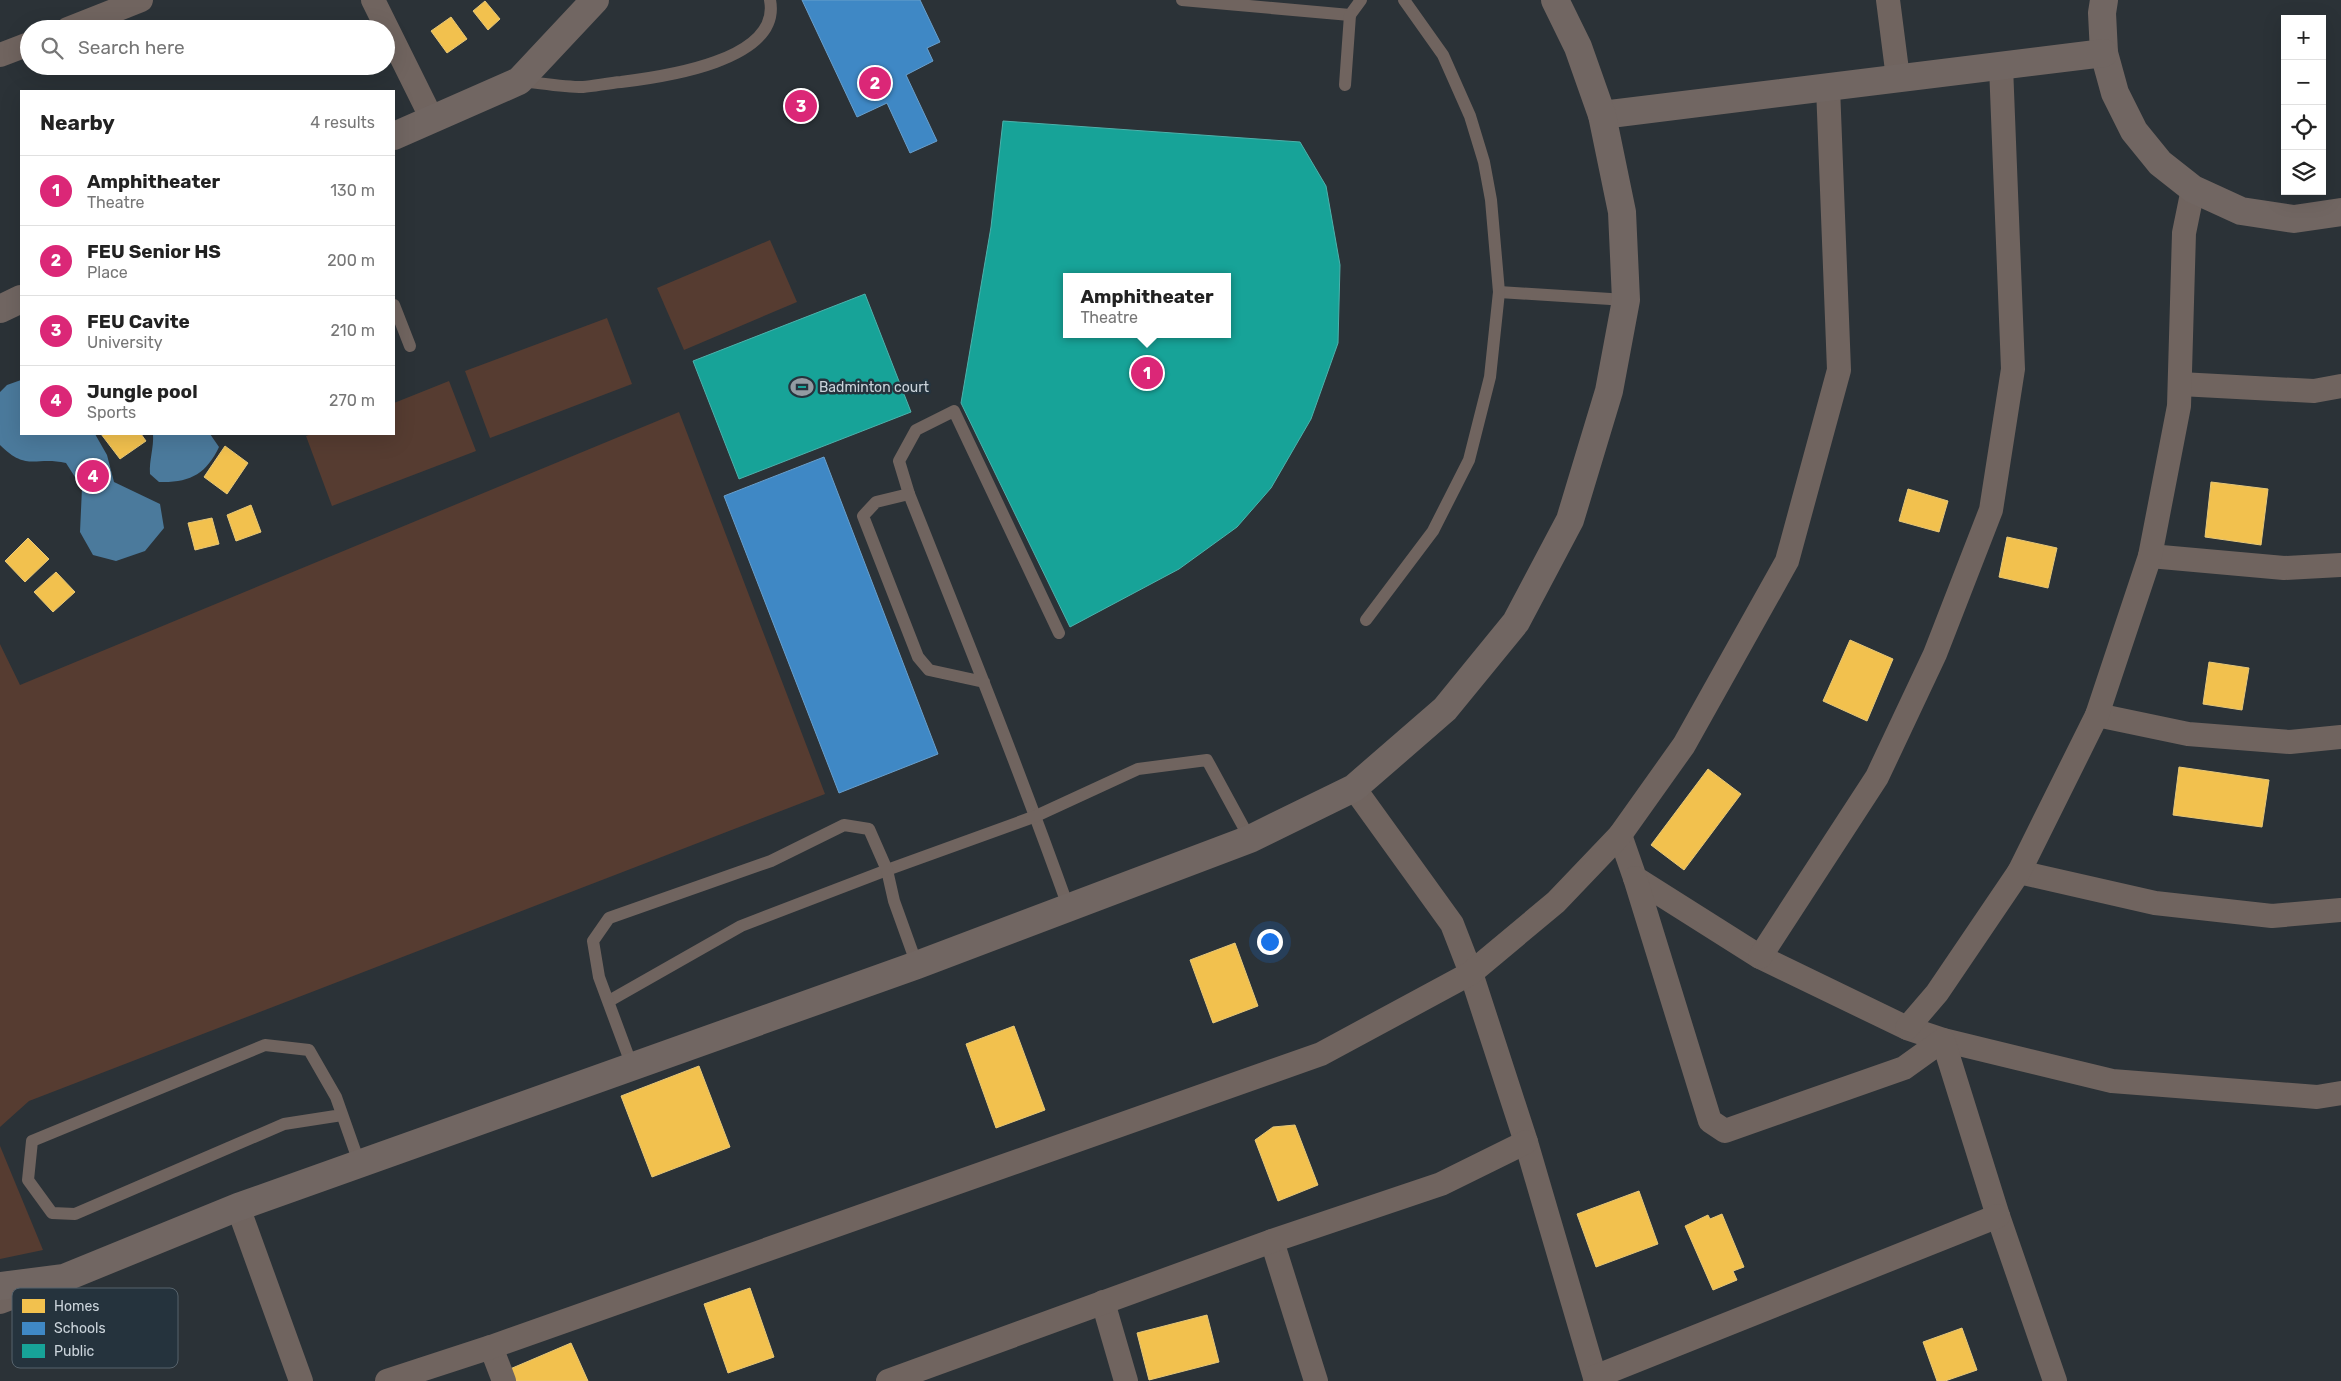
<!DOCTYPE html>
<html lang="en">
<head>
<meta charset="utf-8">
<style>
  :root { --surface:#fff; --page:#f6f6f6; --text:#222; --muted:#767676; --line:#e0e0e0; --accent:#db2777 }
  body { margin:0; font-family:Rubik,sans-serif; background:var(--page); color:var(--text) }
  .controls { position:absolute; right:15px; top:15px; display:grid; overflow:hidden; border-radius:0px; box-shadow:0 5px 20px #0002 }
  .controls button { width:45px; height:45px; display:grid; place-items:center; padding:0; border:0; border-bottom:1px solid var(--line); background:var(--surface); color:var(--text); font:25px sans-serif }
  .you { position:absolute; left:1269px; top:941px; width:18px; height:18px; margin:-12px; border:4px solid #fff; border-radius:50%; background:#1a73e8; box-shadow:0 0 0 8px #1a73e833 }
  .badge { display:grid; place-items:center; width:32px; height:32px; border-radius:50%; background:var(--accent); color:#fff; font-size:16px; font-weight:700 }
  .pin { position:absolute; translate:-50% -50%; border:2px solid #fff; box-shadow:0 1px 5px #0006 }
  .popup { position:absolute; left:1063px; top:273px; width:168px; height:65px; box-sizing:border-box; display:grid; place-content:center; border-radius:0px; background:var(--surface); filter:drop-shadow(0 1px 4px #0005); font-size:16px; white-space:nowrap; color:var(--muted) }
  .popup b { font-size:19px; color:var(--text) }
  .popup::after { content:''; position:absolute; left:50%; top:100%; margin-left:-10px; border:10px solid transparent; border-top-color:var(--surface) }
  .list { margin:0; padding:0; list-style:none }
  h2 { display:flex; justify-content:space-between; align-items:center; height:65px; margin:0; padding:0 20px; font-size:21px }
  h2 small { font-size:16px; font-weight:400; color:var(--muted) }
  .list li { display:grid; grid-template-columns:32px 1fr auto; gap:15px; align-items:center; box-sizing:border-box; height:70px; padding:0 20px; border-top:1px solid var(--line) }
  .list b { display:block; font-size:19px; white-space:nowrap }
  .list p { margin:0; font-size:16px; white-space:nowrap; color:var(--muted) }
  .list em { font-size:16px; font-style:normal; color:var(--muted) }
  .icon { flex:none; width:28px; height:28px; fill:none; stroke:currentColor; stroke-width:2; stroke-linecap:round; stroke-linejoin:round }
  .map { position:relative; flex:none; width:2341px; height:1381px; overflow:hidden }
  .search { position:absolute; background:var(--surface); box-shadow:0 5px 20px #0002; left:20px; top:20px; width:375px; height:55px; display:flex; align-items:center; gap:12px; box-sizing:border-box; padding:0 18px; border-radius:28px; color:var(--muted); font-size:19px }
  .panel { position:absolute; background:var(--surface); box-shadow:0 5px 20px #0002; left:20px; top:90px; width:375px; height:345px; border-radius:0px }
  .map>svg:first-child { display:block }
  .green { fill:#563c31 }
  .water { fill:#4b7a9c }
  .homes { fill:#f2c14e; stroke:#e6c778 }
  .schools { fill:#3f88c5; stroke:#699fcc }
  .public { fill:#17a398; stroke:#4db2ac; fill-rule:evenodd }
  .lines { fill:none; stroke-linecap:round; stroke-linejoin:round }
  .lane { stroke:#70645f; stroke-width:12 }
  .street { stroke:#70645f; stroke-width:24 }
  .secondary { stroke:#716662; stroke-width:28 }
  .labels { text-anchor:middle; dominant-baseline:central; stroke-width:5; stroke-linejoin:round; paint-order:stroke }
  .poi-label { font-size:14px; fill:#cbd4db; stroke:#25333d; text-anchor:start }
  .key { fill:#25333d; stroke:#57636c; stroke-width:1 }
  .key-label { font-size:14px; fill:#cbd4db }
</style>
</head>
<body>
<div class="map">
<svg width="2341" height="1381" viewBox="0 0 2341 1381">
  <rect width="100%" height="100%" fill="#2b3237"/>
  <g class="green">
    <polygon points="770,240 797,302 684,350 657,288"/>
    <polygon points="607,318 632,384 490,438 465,371"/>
    <polygon points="449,381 476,451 332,506 306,436 312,434 394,434 394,403"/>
    <polygon points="679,412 825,794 29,1101 0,1127 0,644 20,685"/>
    <polygon points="0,1146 43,1250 0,1259"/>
  </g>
  <g class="water">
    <path d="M 21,380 L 21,434 L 95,434 L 107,455 L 114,482 L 160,504 L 164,528 L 145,551 L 116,561 L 93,555 L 80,532 L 82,488 L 66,463 C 35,456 27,472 0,445 L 0,392 L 7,385 Z"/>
    <path d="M 153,434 L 210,434 L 219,447 C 206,474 190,483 159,482 L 150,474 C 149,460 154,448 153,434 Z"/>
  </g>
  <g class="homes">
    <polygon points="485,1 500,19 488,30 473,11"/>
    <polygon points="451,17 467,39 447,53 431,31"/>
    <polygon points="101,434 141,434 146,441 120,459"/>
    <polygon points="225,446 248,463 227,494 204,477"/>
    <polygon points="2211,482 2268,489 2261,545 2205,537"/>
    <polygon points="1908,489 1948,501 1939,532 1899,521"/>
    <polygon points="251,505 261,532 236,541 227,515"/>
    <polygon points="212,518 219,544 195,550 188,523"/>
    <polygon points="2007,537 2057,548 2048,588 1999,577"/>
    <polygon points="28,538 49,559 25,582 5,561"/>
    <polygon points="56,572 75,592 53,612 34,592"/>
    <polygon points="1850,640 1893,659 1867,721 1823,701"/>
    <polygon points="2209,662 2249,668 2242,710 2203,704"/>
    <polygon points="2179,767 2269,780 2262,827 2173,815"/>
    <polygon points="1708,769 1741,794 1684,870 1651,845"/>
    <polygon points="1235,943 1258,1006 1213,1023 1190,960"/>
    <polygon points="1014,1026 1045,1110 996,1128 966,1044"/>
    <polygon points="699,1066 730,1147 652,1177 621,1096"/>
    <polygon points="1295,1125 1318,1185 1278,1201 1255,1140 1273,1127"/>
    <polygon points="1639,1191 1658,1244 1596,1267 1577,1214"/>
    <polygon points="1722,1214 1744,1267 1733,1271 1737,1280 1713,1290 1685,1226 1708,1215 1710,1219"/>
    <polygon points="750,1288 774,1357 728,1373 704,1304"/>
    <polygon points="1207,1315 1219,1362 1149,1380 1137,1333"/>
    <polygon points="1962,1328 1977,1370 1945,1381 1937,1381 1923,1342"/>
    <polygon points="571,1343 588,1381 515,1381 510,1369"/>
  </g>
  <g class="schools">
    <polygon points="802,0 920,0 940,42 927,48 933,61 906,75 937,141 910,153 887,103 857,117"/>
    <polygon points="824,457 938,754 839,793 724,496"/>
  </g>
  <g class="public">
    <path d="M 1003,121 L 1300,142 L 1326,186 L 1340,265 L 1338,343 L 1311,419 L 1271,488 L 1237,527 L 1179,569 L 1070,627 L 961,403 L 991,227 ZM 1067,277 L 1227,277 L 1227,334 L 1067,334 Z"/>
    <polygon points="865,294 911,412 739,479 693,361"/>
  </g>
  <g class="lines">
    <g class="lane">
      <polyline points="1182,0 1350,15 1361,0"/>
      <path d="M 521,81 C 541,83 562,87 583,87 C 595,86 608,83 621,82 C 662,77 782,61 770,0"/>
      <polyline points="1345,85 1350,15"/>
      <polyline points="1499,292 1626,300"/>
      <polyline points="394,305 410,346"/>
      <polyline points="909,494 899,461 916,430 954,411 1059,633"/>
      <polyline points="1366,620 1433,531 1469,460 1490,377 1499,292 1491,200 1484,162 1470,116 1443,55 1404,0"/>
      <path d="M 984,682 L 929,670 L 918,657 L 863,516 L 876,502 L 909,494 C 964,632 1019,769 1069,909"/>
      <polyline points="609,1001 741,926 887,870 1036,816 1138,769 1207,760 1250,839"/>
      <polyline points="632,1066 599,977 593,941 609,918 771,861 844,825 869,829 887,870 894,901 917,965"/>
      <polyline points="342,1115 284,1124 75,1214 52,1213 28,1180 32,1141 265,1045 309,1050 336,1097 360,1165"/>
    </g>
    <g class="street">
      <polyline points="373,0 432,119"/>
      <polyline points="1888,0 1898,78"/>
      <polyline points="68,29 141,0"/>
      <polyline points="0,55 29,44"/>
      <polyline points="2180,384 2314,391 2341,386"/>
      <polyline points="2150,556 2284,568 2341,565"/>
      <polyline points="2097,715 2188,734 2290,742 2341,737"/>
      <polyline points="1354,788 1452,924 1471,973 1526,1142 1596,1381"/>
      <polyline points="1620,835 1635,878 1760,957 1907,1028 1943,1040 2112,1081 2317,1097 2341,1093"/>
      <polyline points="2019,872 2155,903 2272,916 2341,910"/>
      <polyline points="1635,878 1710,1121 1725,1131 1904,1068 1943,1040 1998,1216 2055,1381"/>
      <polyline points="1760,957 1877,777 1935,654 1991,510 2013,369 2001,66"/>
      <polyline points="1907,1028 1937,993 2019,872 2097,715 2150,556 2179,406 2184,233 2193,189"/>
      <polyline points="238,1207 301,1381"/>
      <polyline points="1272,1241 1316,1381"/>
      <polyline points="0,1302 40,1287"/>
      <polyline points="1103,1302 1126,1381"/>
      <polyline points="491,1347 504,1381"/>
      <polyline points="1595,1377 1998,1216"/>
      <polyline points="387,1381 491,1347 1321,1054 1471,973 1556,902 1620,835 1684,745 1787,561 1839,370 1828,87"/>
      <polyline points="888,1381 1272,1241 1441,1184 1526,1142"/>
    </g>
    <g class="secondary">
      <polyline points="2104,0 2102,13 2104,53 2115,93 2134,131 2160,163 2193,189 2241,211 2294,219 2341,212"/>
      <polyline points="1602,115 2104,53"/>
      <polyline points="394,136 519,81 595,0"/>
      <polyline points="0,309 21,299"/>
      <polyline points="0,1286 64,1278 238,1207 917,965 1250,839 1354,788 1445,709 1516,622 1570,520 1609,391 1626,300 1622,212 1602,115 1578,47 1555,0"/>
    </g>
  </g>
  <defs>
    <symbol id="stadium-bare" viewBox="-9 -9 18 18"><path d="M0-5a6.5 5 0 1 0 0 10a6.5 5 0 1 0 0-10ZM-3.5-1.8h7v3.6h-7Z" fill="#939ba2" stroke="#25333d" stroke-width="2.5" paint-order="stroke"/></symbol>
  </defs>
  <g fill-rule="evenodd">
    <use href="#stadium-bare" x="786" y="371" width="32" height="32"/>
  </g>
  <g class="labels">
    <g class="poi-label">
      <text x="819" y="387">Badminton court</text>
    </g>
  </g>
  <rect x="12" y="1288" width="166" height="80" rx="8" class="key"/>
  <rect x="22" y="1299" width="23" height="14" fill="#f2c14e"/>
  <rect x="22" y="1322" width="23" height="13" fill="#3f88c5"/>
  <rect x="22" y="1344" width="23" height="14" fill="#17a398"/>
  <g class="key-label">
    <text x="54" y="1311">Homes</text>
    <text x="54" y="1333">Schools</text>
    <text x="54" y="1356">Public</text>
  </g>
</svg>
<div class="controls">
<button>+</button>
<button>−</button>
<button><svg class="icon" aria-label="locate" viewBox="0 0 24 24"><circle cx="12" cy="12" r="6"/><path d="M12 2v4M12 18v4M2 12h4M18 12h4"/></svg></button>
<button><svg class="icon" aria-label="layers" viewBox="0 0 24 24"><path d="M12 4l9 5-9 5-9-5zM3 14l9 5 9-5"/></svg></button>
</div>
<div class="you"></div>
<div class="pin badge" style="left:1147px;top:373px">1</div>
<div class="popup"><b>Amphitheater</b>Theatre</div>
<div class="pin badge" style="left:875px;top:83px">2</div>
<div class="pin badge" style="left:801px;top:106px">3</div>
<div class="pin badge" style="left:93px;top:476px">4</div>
<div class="search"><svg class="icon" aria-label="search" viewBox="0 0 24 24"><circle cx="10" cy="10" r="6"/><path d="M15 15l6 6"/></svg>Search here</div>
<section class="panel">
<h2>Nearby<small>4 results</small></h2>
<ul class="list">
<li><span class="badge">1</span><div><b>Amphitheater</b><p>Theatre</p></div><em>130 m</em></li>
<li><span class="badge">2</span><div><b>FEU Senior HS</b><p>Place</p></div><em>200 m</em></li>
<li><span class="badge">3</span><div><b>FEU Cavite</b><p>University</p></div><em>210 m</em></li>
<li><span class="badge">4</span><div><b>Jungle pool</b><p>Sports</p></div><em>270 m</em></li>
</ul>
</section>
</div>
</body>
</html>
